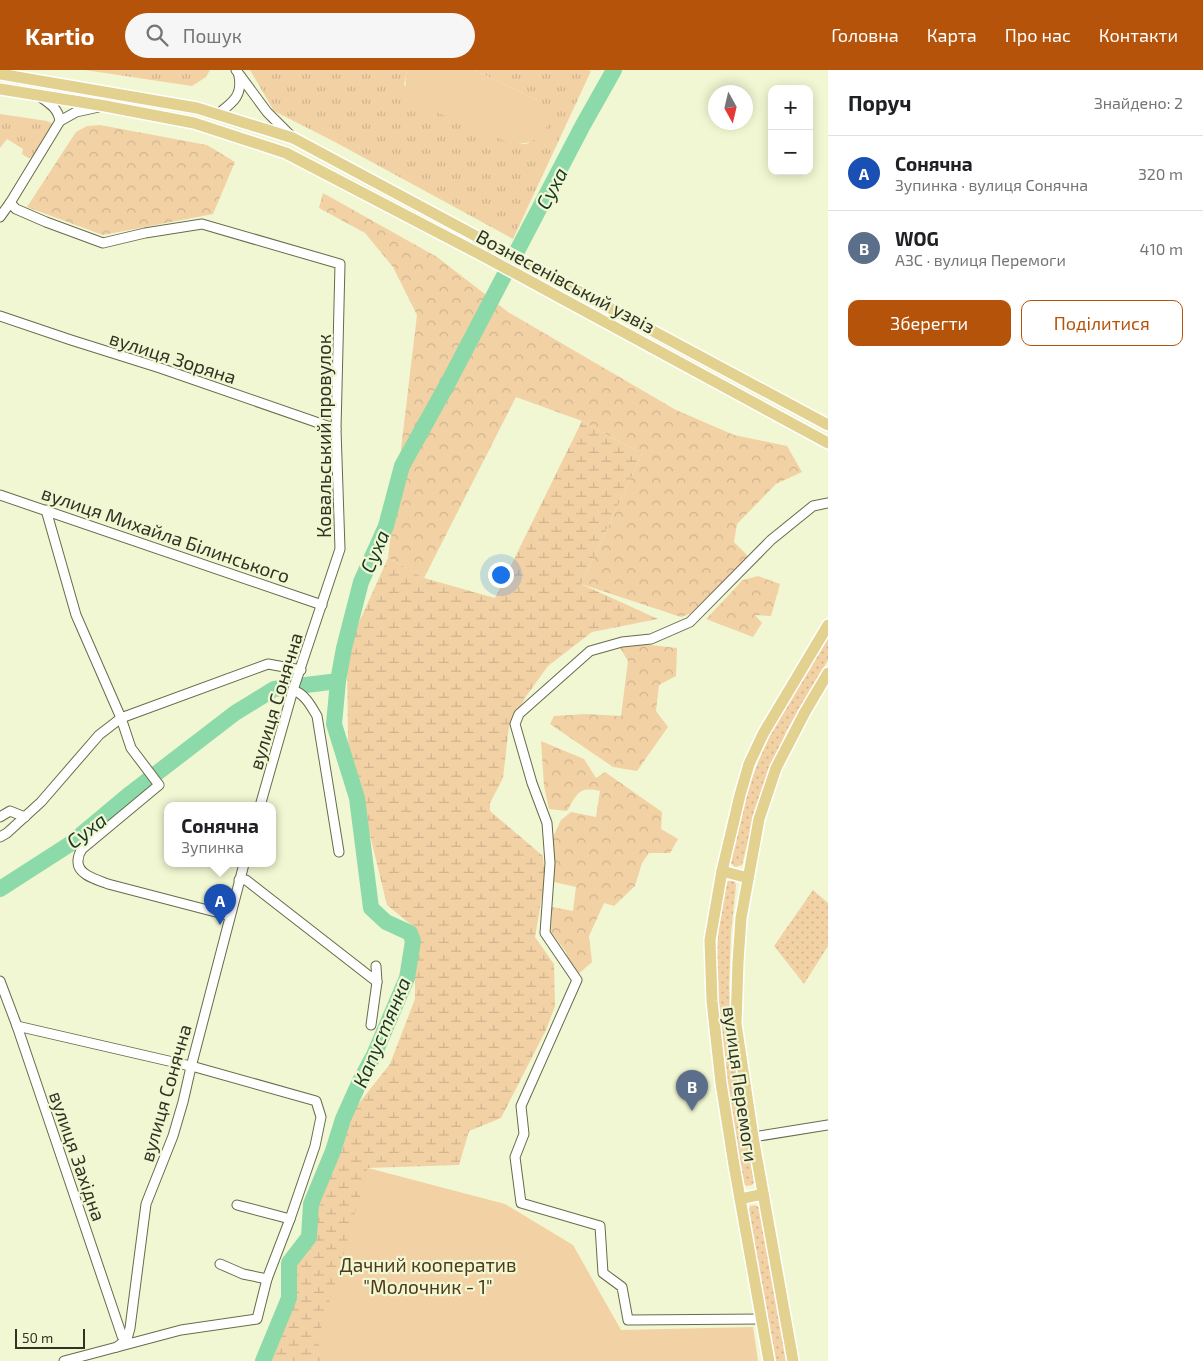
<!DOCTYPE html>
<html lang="uk">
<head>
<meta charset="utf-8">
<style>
  :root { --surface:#fff; --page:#f6f6f6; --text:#202124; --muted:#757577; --line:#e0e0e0; --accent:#b45309 }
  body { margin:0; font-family:"Exo 2",sans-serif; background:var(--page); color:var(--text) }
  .controls { position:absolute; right:15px; top:15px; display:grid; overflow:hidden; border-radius:10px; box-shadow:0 2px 12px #0003 }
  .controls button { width:45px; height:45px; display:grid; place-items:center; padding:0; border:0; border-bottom:1px solid var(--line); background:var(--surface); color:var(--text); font:25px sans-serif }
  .compass { position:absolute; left:708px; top:15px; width:45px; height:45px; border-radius:50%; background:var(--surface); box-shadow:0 2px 12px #0003; rotate:172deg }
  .scale { position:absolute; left:15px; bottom:12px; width:70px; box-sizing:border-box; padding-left:5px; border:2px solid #303224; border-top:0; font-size:14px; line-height:18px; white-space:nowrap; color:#303224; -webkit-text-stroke:4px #f1f7d2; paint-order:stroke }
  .you { position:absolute; left:500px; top:504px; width:18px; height:18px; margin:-12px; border:4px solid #fff; border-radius:50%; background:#1a73e8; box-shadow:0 0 0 8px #1a73e833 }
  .badge { display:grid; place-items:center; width:32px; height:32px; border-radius:50%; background:var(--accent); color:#fff; font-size:16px; font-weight:700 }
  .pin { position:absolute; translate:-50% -41px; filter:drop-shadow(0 1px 2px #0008) }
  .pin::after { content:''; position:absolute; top:26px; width:18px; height:15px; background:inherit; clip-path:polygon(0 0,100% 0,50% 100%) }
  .popup { position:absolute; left:164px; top:732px; width:112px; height:65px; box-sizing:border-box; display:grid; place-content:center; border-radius:10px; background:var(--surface); filter:drop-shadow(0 1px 4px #0005); font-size:16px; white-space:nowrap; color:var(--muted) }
  .popup b { font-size:19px; color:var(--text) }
  .popup::after { content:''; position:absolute; left:50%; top:100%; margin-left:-10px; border:10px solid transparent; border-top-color:var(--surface) }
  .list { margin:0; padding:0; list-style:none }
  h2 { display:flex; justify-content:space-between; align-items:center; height:65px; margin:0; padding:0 20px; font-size:21px }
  h2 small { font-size:16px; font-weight:400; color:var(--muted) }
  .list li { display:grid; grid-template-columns:32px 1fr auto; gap:15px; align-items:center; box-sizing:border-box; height:75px; padding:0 20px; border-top:1px solid var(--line) }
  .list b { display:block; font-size:19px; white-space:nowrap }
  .list p { margin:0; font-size:16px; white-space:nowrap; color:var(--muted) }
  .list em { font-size:16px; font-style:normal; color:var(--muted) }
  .actions { display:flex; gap:10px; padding:15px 20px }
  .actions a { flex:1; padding:11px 0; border:1px solid var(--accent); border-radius:10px; text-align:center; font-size:18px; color:var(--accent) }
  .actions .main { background:var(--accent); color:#fff }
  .icon { flex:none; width:28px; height:28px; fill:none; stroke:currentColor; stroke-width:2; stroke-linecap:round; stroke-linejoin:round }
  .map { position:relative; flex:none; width:828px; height:1291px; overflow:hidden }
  header { display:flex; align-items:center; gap:30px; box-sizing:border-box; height:70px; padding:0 25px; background:var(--accent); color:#fff }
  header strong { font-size:24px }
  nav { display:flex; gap:28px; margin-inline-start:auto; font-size:18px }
  .search { width:350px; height:45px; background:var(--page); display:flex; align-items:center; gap:12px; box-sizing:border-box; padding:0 18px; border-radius:28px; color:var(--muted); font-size:19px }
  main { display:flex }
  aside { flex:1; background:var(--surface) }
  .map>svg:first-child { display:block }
  .grass { fill:url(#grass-dots) }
  .forest { fill:url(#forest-crowns) }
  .wetland { fill:url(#wetland-marsh) }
  .park { fill:url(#park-tufts) }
  .garden { fill:#f2d1a5 }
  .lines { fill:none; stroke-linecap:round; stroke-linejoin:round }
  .river { stroke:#8cdaaa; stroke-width:16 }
  .minor-casing { stroke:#676c4c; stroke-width:11 }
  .major-casing { stroke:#fff; stroke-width:14 }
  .minor { stroke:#fff; stroke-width:9 }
  .major { stroke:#e2d18f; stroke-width:11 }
  .labels { text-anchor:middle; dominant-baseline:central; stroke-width:4.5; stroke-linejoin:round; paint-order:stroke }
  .street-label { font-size:19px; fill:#303224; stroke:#f1f7d2 }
  .park-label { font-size:19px; fill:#4e391b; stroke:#f1f7d2 }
  .water-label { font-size:20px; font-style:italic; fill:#163825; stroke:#f1f7d2 }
</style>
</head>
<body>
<header>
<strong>Kartio</strong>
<div class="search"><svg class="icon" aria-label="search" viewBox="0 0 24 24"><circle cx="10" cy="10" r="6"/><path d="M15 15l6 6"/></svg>Пошук</div>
<nav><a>Головна</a><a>Карта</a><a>Про нас</a><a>Контакти</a></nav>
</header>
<main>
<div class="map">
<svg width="828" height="1291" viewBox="0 0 828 1291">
  <defs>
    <pattern id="grass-dots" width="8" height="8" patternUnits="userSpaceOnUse" patternTransform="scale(1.25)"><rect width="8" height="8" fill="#f2d1a5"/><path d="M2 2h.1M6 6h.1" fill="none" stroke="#d0b48e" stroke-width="1.8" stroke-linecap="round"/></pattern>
    <pattern id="forest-crowns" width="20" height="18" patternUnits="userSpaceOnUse" patternTransform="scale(1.25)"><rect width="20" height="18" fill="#f2d1a5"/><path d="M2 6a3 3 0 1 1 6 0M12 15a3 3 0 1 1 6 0" fill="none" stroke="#d0b48e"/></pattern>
    <pattern id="wetland-marsh" width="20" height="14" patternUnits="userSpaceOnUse" patternTransform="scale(1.25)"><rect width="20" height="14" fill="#f2d1a5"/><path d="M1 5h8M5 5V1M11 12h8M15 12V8" fill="none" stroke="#d0b48e"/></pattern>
    <pattern id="park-tufts" width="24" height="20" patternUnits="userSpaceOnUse" patternTransform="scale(1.25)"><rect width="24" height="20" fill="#f2d1a5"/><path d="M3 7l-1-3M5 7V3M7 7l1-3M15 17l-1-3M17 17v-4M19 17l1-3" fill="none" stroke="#d0b48e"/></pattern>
  </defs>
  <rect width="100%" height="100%" fill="#f1f7d2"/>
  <g class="grass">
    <path d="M 828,566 L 828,590 L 787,660 L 769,702 L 755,744 L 742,795 L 735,797 L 730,792 C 736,747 757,688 779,648 C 794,620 812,593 828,566 Z"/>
    <polygon points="728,811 735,811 736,816 731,863 729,916 731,953 743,1042 754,1112 752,1115 747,1116 743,1114 732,1055 717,936 717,886 719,851 725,814"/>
    <polygon points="813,820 828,833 828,876 804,914 774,876"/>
    <polygon points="755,1135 759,1137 787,1291 774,1291 759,1208 749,1139 750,1136"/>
  </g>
  <g class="forest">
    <polygon points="100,55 207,75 235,92 213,144 103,165 27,137 76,62 87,56"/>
    <polygon points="323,123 437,187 508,242 676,340 734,365 787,376 802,402 776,414 737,454 734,472 748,486 692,543 681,547 581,514 642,384 582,351 516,327 424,508 388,488 417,245 393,197 365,163 319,138"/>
    <polygon points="758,506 780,514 771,546 755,545 762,553 753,567 706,549 743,510"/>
    <polygon points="633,573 677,578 676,606 659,615 656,641 668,657 637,701 613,697 550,654 554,646 586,644 621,646 628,591 620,578"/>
    <path d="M 541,671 L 584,689 L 596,708 L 605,702 L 662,742 L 661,759 L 678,769 L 670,783 L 649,783 L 642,793 L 635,816 L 614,836 L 604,833 L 589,866 L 592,892 L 575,907 L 566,882 L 551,862 L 552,837 L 573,841 L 576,817 L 554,812 L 552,769 L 561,750 L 571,742 L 596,747 L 600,721 C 578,716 577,724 567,741 L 549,739 L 544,716 Z"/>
  </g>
  <polygon class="wetland" points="582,351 642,384 581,514 658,549 592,562 548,596 527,625 509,656 503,708 490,733 490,741 543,786 545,809 535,867 554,894 555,936 546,960 501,1048 469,1061 459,1095 368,1098 328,1291 270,1291 295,1231 295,1193 315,1169 317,1133 333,1102 348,1047 390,994 415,929 415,858 387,835 348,675 347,579 388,488 424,508 495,528"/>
  <g class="park">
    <polygon points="85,0 210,0 206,7 192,16"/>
    <polygon points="250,0 407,0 404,15 512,74 526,74 538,67 537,30 474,0 588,0 591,1 513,169 335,72 274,41"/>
    <path d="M 0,44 L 47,51 L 53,54 C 53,64 39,81 32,88 L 28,88 L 22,84 L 23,79 L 7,69 L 0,78 Z"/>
  </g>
  <g class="garden">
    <path d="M 407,0 L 474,0 L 537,30 L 548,42 C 548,47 548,54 546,58 C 539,72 525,74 512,74 L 424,37 C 407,26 403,21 407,0 Z"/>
    <polygon points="368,1098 505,1134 573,1175 621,1260 753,1257 758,1291 326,1291 317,1271 334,1217"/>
  </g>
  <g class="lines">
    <g class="river">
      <polyline points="0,819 70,774 131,723 235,643 274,619 338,611 344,578 361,512 386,456 402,396 448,313 583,55 614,0"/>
      <polyline points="263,1291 289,1228 289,1193 309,1167 311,1134 333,1081 343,1049 360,1011 374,985 407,908 413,871 410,863 386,852 371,838 357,728 334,654 338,611"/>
    </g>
    <defs>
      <g id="minor">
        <polyline points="236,0 267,42 292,67"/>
        <path d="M 39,26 C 49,33 58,38 60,51"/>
        <path d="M 218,44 C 232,33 243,26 239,6"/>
        <polyline points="10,133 16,139 46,152 103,173 145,163 202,154 340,194 336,359 340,479 293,620 260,736"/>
        <polyline points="0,147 10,133 60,51 76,42 99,37"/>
        <polyline points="0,246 71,270 160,298 336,359"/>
        <polyline points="0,425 322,535"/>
        <polyline points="46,440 76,545 121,648 268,594 301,600"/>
        <path d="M 293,620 C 305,624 311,636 317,646 L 339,782"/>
        <polyline points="0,747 10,741 25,747"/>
        <path d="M 0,767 L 7,763 L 41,732 L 99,665 L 121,648 L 131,678 L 159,715 L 82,779 C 80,782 78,787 78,791 C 77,805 98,810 108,814 L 227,845 L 230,845"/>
        <polyline points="239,810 246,810 377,912"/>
        <polyline points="0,911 17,956 122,1266 127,1269"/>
        <polyline points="371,955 377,912 376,896"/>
        <polyline points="17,956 186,995 191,997 195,997 316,1031 321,1047 315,1076 290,1149 267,1209 257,1249 181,1260 117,1277"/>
        <polyline points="753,1067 828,1055"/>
        <polyline points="237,1135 290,1149"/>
        <polyline points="220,1194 243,1204 267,1209"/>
        <polyline points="762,1249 628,1250 622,1217 603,1203 600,1156 521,1133 515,1087 524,1064 521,1036 577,910 545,863 550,793 547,753 532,713 515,654 519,644 590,581 622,572 651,569 690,552 771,470 813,436 828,433"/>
        <polyline points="64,1291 117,1277 127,1269 130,1258 146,1134 173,1066 183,1032 191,997 244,794"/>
      </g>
      <g id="major">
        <polyline points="0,4 197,38 293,68 828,355"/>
        <polyline points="0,19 105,36 194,53 286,83 489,189 828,373"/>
        <polyline points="722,801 748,808"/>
        <polyline points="740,1129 763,1124"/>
        <polyline points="769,1291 734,1095 721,1013 712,931 710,870 722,801 740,725 749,694 763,664 828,555"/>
        <polyline points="793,1291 753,1067 736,954 738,892 741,848 759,749 776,698 805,642 828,603"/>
      </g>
    </defs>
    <use href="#minor" class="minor-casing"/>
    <use href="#major" class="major-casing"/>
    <use href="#minor" class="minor"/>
    <use href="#major" class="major"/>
  </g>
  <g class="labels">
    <g class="street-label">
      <text transform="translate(566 211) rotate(28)">Вознесенівський узвіз</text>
      <text transform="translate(173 287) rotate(18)">вулиця Зоряна</text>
      <text transform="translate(323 366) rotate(-90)">Ковальський провулок</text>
      <text transform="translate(166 464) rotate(19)">вулиця Михайла Білинського</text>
      <text transform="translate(275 631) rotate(-73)">вулиця Сонячна</text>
      <text transform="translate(741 1014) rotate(82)">вулиця Перемоги</text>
      <text transform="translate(165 1023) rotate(-74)">вулиця Сонячна</text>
      <text transform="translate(78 1086) rotate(71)">вулиця Західна</text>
    </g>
    <g class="park-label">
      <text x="428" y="1194">Дачний кооператив<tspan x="428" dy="22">"Молочник - 1"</tspan></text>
    </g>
    <g class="water-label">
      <text transform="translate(551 118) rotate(-62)">Суха</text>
      <text transform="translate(374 481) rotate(-67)">Суха</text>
      <text transform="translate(86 760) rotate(-37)">Суха</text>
      <text transform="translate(381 962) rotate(-67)">Капустянка</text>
    </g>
  </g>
</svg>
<div class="controls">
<button>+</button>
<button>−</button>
</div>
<svg class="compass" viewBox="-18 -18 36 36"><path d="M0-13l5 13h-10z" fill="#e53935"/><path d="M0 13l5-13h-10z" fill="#757577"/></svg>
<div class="scale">50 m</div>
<div class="you"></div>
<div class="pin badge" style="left:220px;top:855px;background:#1a4fb4">A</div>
<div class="popup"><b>Сонячна</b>Зупинка</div>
<div class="pin badge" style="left:692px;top:1041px;background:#5c6f8a">B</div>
</div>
<aside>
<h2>Поруч<small>Знайдено: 2</small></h2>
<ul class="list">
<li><span class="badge" style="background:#1a4fb4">A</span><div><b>Сонячна</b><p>Зупинка · вулиця Сонячна</p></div><em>320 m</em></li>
<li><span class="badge" style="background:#5c6f8a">B</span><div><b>WOG</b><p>АЗС · вулиця Перемоги</p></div><em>410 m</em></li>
</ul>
<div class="actions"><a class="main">Зберегти</a><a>Поділитися</a></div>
</aside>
</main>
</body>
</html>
